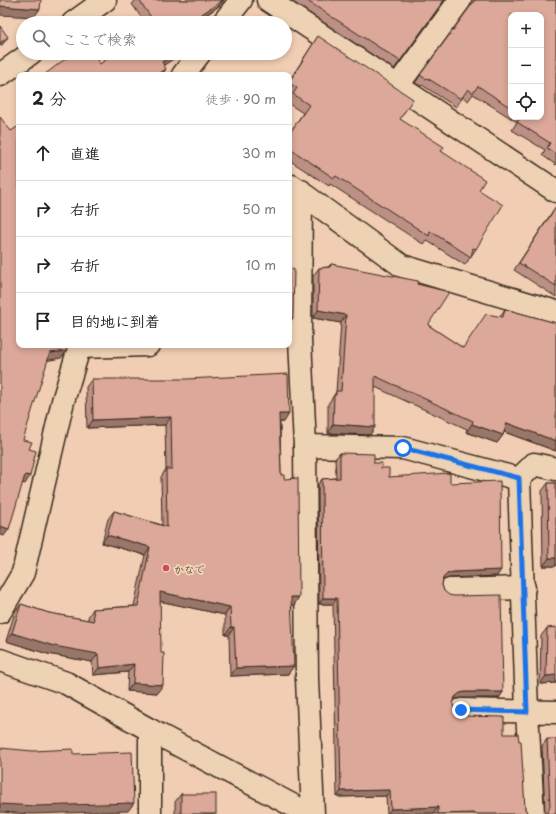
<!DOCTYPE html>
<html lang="ja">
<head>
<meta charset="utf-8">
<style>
  :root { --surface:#fff; --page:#f6f6f6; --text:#202124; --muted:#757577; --line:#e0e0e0 }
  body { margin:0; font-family:"Playpen Sans","Klee One",sans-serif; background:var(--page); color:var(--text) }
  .controls { position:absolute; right:12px; top:12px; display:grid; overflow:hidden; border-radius:8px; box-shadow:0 2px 6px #0003 }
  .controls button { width:36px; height:36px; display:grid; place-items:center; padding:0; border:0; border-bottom:1px solid var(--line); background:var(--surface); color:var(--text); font:20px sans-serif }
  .stop { position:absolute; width:12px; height:12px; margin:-9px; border:3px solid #1a73e8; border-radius:50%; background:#fff }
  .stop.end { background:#1a73e8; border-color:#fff; box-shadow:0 1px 4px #0008 }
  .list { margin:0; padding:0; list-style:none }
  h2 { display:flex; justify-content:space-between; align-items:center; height:52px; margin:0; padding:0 16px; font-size:17px }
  h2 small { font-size:13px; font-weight:400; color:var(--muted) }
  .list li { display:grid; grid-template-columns:26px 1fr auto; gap:12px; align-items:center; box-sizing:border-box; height:56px; padding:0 16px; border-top:1px solid var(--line) }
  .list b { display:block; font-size:15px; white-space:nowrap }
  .list em { font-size:13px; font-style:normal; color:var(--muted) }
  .icon { flex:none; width:22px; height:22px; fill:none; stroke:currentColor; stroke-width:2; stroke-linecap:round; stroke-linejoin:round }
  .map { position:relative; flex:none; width:556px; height:814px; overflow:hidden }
  .search { position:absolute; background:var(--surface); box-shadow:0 2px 6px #0003; left:16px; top:16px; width:276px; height:44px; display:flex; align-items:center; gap:10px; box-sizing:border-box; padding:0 14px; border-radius:22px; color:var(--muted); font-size:15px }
  .panel { position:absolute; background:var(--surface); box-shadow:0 2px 6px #0003; left:16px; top:72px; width:276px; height:276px; border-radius:8px }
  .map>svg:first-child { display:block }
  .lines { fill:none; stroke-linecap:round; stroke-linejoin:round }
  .minor-casing { stroke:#3b2a1e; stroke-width:25 }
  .minor { stroke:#edd2b4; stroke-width:22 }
  .wall { fill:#bc9084; stroke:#3b2a1e; fill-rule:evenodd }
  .shaded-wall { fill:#99766b; stroke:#3b2a1e }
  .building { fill:#dba899; stroke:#3b2a1e }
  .route { stroke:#1a73e8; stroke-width:5 }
  .poi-dot { fill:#d1495b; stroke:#edd2b4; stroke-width:1.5 }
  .labels { text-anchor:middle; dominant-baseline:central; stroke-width:4; stroke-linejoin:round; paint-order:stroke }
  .poi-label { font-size:10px; fill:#3b2a1e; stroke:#edd2b4; text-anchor:start }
</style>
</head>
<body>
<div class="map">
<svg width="556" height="814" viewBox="0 0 556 814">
  <rect width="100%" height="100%" fill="#f1cdb3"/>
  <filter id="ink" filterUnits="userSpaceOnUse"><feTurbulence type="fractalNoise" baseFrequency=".025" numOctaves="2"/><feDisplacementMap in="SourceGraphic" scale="8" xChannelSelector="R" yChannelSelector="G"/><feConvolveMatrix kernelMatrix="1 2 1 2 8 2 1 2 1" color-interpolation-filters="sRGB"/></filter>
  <g filter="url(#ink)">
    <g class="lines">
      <defs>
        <g id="minor">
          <polyline points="268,0 556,191"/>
          <polyline points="73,23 105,0"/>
          <polyline points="223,23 241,0"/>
          <polyline points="0,75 31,53"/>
          <polyline points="183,75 200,53"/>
          <polyline points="398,85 460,0"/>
          <polyline points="292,186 402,266 556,312"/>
          <polyline points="301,191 300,339 305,446 307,679 313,814"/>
          <polyline points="79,347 148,345"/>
          <polyline points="305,446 403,448 519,479"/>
          <polyline points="519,479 527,712 533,814"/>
          <polyline points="519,479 534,464 556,469"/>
          <polyline points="450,590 524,588"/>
          <polyline points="0,612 23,573 63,401 80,345"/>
          <polyline points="0,660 66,683 150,730 309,814"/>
          <polyline points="461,710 556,712"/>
          <polyline points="150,730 150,814"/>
        </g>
      </defs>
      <use href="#minor" class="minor-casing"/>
      <use href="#minor" class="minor"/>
    </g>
    <g class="wall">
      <polygon points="136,0 224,0 219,6 198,21 199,23 145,23 132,4"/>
      <polygon points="290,0 445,0 394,69"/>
      <path d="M 472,0 L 556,0 L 556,165 L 542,155 L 545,150 L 512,130 L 517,122 L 473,94 L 468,101 L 463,97 L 456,107 L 422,85 L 421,86 L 415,83 L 470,7 ZM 511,15 L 541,117 L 511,117 Z"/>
      <polygon points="318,36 400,119 441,151 479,190 476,249 465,265 426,240 423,244 330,184 329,186 289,160 289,134 303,113 289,104 289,100 291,96 289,94 289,81"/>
      <polygon points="556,206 556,297 514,270"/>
      <polygon points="331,264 417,284 428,325 463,348 500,316 505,309 556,323 556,451 504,432 503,435 497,443 466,432 467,429 375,387 370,435 328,433 328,404 336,392 341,323 313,318 313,276 319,268 328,267"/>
      <polygon points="92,379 284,422 280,422 281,475 294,605 292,605 288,674 230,676 229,635 225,635 225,615 160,601 157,693 127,691 128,672 93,675 92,662 48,654 6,641 15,612 21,604 49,613 88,620 88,617 93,609 134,606 145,555 102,543 108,519 114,511 162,525 161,477 166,469 165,425 87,428 86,387"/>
      <polygon points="340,453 374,463 381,468 389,477 450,483 497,576 449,578 443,580 442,585 444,591 503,692 499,698 461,698 455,699 454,700 453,704 454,710 459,715 519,741 525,809 528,814 434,814 434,813 387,814 386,796 337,797 333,604 319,604 318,485 322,479 336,478 335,459"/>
      <polygon points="548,483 556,483 556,566 543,566 542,491"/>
      <polygon points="547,628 556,683 540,684 541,636"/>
      <polygon points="547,739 556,814 545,814 542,746"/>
      <polygon points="181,794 216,814 175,814 175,802"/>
    </g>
    <g class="shaded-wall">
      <polygon points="223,0 224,0 219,6 194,23 196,18"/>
      <polygon points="0,6 40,9 34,17 0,15"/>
      <polygon points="8,37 3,44 0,46 0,43"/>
      <polygon points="176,53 183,53 156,70 162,62"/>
      <polygon points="166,69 162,75 157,75"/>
      <polygon points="318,310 346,315 341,323 313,318"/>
      <polygon points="289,318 293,318 289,323"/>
      <polygon points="67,351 61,358 45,361 50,353"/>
      <polygon points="279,414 289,414 284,422 274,422"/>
      <polygon points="171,417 165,425 87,428 93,420"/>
      <polygon points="507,423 556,441 556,451 502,431"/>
      <polygon points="333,424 375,427 370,435 328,433"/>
      <polygon points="472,424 503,435 497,443 466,432"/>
      <polygon points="25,475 30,476 25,484 19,482"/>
      <polygon points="0,526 9,529 4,536 0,535"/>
      <polygon points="107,535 150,547 145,555 102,543"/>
      <polygon points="549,558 556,558 556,566 543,566"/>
      <polygon points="501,570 497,576 449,578 443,580 443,578 447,574 453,572"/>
      <polygon points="160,592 230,607 225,615 154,600"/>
      <polygon points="291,597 299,597 294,605 286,605"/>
      <polygon points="323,598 337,598 333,604 319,604"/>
      <polygon points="231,627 234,627 229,635 225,635"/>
      <polygon points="12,633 98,654 92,662 48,654 6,641"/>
      <polygon points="134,664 128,672 93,675 99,668"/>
      <polygon points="294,666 288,674 230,676 236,668"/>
      <polygon points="556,675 556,683 540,684 546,676"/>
      <polygon points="133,683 163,685 157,693 127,691"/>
      <polygon points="465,692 503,692 499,698 461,698 455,699 451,703 455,697 460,693"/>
      <polygon points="390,790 386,796 337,797 341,791"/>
      <polygon points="134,803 128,811 30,814 0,812 0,804"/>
      <polygon points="438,807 434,813 387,814 391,809"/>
    </g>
    <g class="building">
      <polygon points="0,0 41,0 40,9 0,6"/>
      <polygon points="139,0 223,0 196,18 199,23 155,23"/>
      <polygon points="306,0 444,0 400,61"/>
      <polygon points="475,0 556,0 556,154 547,148 550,143 517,122 521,117 541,117 541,15 511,15 511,108 478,86 473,93 468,89 461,99 427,78 426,79 420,75"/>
      <polygon points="0,26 8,37 0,43"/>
      <polygon points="318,36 413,99 400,119 444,147 441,151 485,180 479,190 503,205 476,249 473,248 471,257 430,231 429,236 336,176 334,178 289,148 289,134 309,105 293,94 297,88 289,83 289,82"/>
      <polygon points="73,53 92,53 100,64 114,53 176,53 162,62 166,69 157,75 44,75"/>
      <polygon points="0,117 11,131 19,126 19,345 66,345 67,351 50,353 23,440 32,442 29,449 36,451 30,476 25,475 9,529 0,526"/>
      <polygon points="556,207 556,286 519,263"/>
      <polygon points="331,264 418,281 417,284 449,292 428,325 463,348 486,314 503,317 505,309 556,323 556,441 507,423 503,435 472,424 473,421 375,376 375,427 333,424 334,395 336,395 336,391 341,391 346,315 318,310 319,268 330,267"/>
      <polygon points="289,269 294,269 293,318 289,318"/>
      <polygon points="288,374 289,414 279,414 281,475 284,475 284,479 298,478 299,597 291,597 294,666 236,668 234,627 231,627 230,607 160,592 161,653 164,653 163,685 133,683 134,664 99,668 98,654 54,646 12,633 21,604 49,613 94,621 93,609 138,606 150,547 107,535 114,511 167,527 166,469 172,469 171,417 93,420 92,379 187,379"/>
      <polygon points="340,453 374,454 374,463 382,463 381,468 389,468 389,477 450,473 450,483 500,481 501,570 453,572 447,574 443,578 442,585 444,591 449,595 454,596 501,595 503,692 465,692 460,693 455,697 453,704 454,710 459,715 465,716 504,717 504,734 518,734 519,741 521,741 525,809 528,814 474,814 474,813 438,814 438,807 391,809 390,790 341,791 337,598 323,598 322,479 340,478"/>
      <polygon points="548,483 556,483 556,558 549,558"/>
      <polygon points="556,627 556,675 546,676 547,628"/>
      <polygon points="547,739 556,739 556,814 547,814 550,806"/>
      <polygon points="0,748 33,751 73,749 73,754 132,752 134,803 36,806 0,804"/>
      <rect x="181" y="794" width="35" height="20"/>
    </g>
  </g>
  <g class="lines" filter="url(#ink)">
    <polyline class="route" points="403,448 519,478 527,712 461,710"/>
  </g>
  <circle class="poi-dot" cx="166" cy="568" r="4"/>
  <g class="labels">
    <g class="poi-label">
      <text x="174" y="568">かなで</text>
    </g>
  </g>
</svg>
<div class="controls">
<button>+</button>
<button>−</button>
<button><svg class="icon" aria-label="locate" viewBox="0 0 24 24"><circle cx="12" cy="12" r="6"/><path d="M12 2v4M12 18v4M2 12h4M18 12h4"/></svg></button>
</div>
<div class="stop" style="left:403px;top:448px"></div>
<div class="stop end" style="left:461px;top:710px"></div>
<div class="search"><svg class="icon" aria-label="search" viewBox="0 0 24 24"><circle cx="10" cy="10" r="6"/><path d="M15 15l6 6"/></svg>ここで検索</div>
<section class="panel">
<h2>2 分<small>徒歩 · 90 m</small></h2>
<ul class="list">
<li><svg class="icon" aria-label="ahead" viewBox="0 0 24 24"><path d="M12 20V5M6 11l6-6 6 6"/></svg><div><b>直進</b></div><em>30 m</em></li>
<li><svg class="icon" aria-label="right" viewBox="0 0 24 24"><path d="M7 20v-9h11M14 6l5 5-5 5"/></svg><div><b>右折</b></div><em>50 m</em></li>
<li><svg class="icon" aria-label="right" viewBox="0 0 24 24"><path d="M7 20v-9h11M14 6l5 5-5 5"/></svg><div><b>右折</b></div><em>10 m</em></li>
<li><svg class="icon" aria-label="arrive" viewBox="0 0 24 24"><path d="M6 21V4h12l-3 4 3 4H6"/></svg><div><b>目的地に到着</b></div></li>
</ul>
</section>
</div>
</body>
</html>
